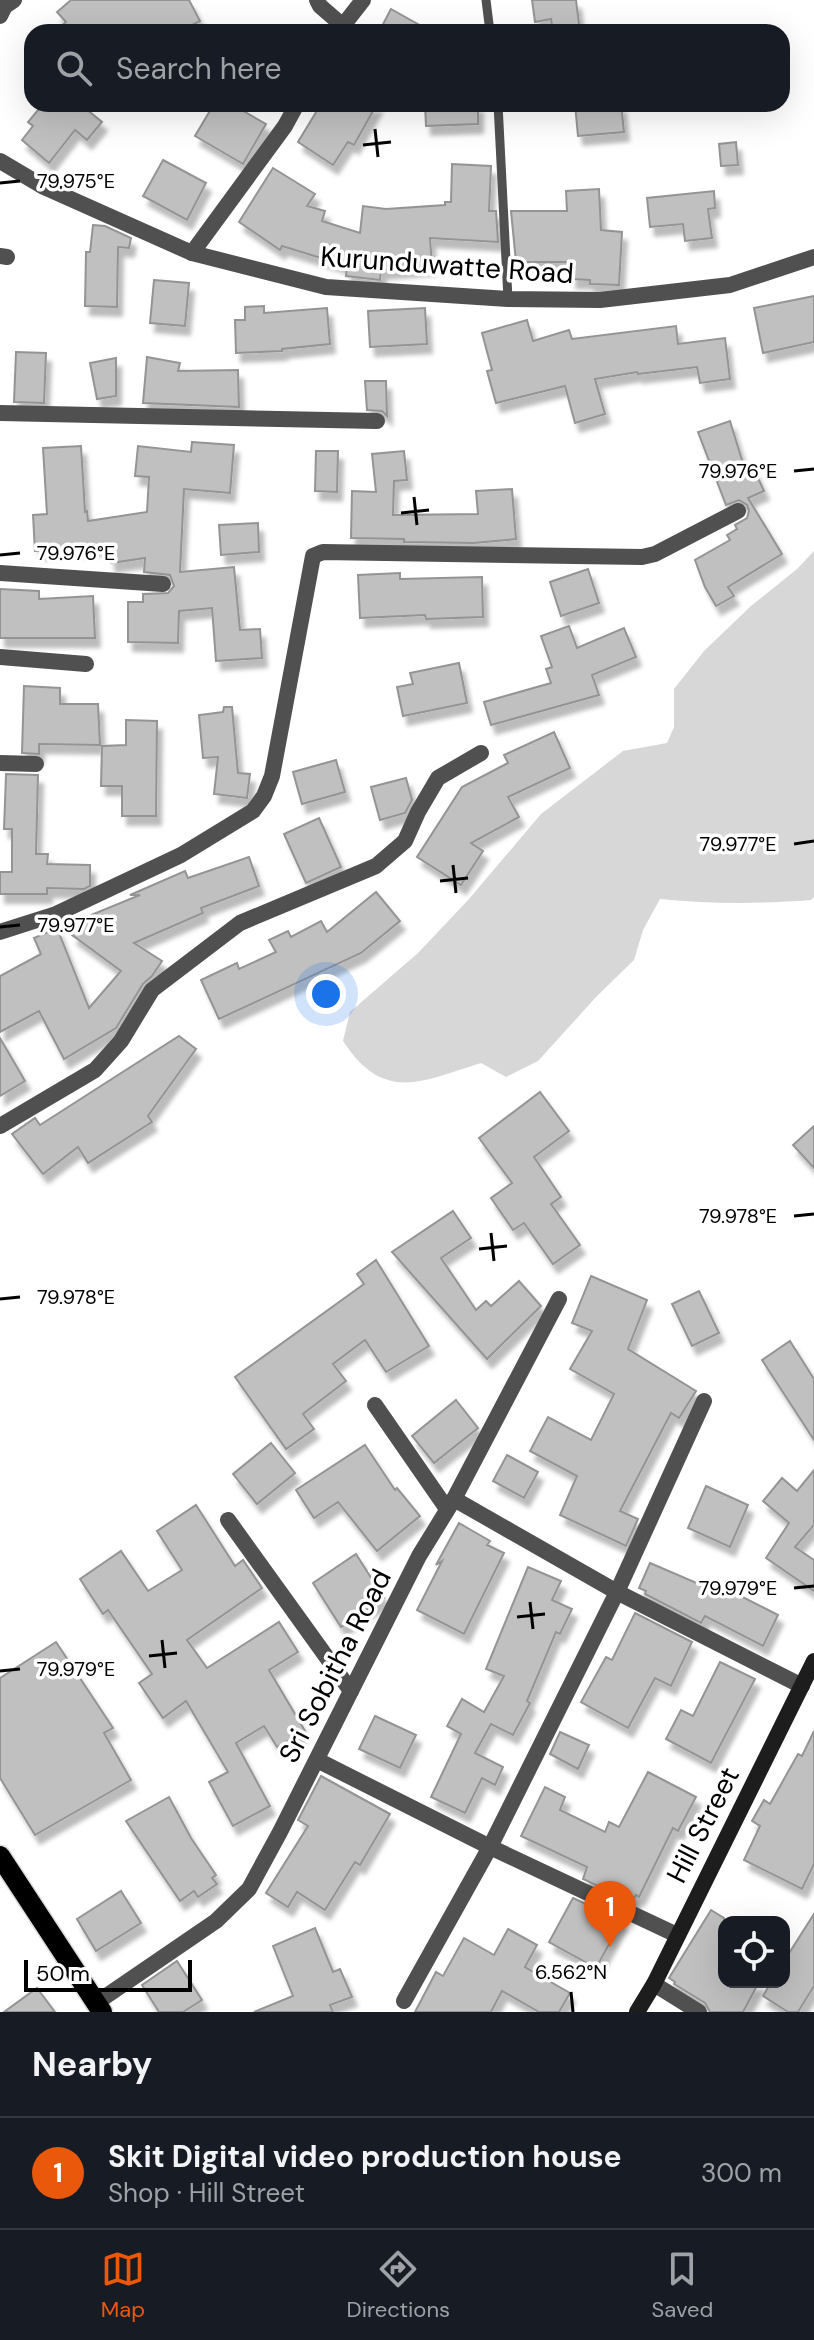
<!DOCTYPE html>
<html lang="en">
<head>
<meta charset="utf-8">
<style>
  :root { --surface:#171b24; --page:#20242c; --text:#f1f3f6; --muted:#9ea1a6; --line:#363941; --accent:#ea580c }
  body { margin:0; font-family:"DM Sans",sans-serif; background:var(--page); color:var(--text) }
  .controls { position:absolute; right:24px; bottom:24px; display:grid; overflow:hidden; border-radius:16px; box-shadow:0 8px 32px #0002 }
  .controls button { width:72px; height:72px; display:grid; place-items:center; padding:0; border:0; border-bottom:2px solid var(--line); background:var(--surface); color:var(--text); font:40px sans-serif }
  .scale { position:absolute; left:24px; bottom:20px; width:168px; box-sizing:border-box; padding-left:8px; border:4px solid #000; border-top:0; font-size:22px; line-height:28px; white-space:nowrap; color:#000; -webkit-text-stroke:6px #fff; paint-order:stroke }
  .you { position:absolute; left:326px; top:994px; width:28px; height:28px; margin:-20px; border:6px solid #fff; border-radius:50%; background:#1a73e8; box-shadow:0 0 0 12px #1a73e833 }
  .badge { display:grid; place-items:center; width:52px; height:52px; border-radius:50%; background:var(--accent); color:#fff; font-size:26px; font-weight:700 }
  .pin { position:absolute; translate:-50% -66px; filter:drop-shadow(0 2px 4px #0008) }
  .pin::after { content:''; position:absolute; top:42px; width:28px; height:24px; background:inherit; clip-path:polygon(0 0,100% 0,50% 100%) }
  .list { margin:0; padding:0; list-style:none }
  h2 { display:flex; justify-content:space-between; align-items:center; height:104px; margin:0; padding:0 32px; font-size:34px }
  h2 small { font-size:26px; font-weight:400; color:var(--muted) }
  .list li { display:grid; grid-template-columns:52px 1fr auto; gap:24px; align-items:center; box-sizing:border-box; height:112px; padding:0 32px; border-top:2px solid var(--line) }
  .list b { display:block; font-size:30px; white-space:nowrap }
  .list p { margin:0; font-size:26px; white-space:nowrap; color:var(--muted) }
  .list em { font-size:26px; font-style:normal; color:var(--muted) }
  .icon { flex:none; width:44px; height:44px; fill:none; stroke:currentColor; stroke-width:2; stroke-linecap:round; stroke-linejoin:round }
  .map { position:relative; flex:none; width:814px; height:2012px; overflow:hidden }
  .search { position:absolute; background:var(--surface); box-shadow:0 8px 32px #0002; left:24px; right:24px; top:24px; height:88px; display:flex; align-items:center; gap:20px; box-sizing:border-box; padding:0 28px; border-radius:24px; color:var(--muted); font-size:30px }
  .sheet { height:216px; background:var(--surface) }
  nav { display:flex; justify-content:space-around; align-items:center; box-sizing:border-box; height:112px; border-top:2px solid var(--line); background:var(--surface); font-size:22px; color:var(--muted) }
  nav a { display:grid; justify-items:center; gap:4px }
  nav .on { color:var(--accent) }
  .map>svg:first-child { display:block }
  .green { fill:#d7d7d7 }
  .building { fill:#c0c0c0; stroke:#949494; stroke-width:2; filter:url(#shadow) }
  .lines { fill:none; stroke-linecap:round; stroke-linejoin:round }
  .primary-casing { stroke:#dbdbdb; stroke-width:23 }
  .service { stroke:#505050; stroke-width:9 }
  .minor { stroke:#505050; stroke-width:16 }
  .secondary { stroke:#1d1d1d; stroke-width:16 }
  .primary { stroke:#000; stroke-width:20 }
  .ticks { fill:none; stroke:#000; stroke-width:3 }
  .labels { text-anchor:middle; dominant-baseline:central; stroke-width:7; stroke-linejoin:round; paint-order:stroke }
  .street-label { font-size:28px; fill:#000; stroke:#fff }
  .ticks-label { font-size:20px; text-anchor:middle; fill:#000; stroke:#fff; stroke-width:7; stroke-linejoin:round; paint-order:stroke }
</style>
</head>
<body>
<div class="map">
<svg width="814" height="2012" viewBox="0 0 814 2012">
  <defs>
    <filter id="shadow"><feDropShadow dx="5" dy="9" stdDeviation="2" flood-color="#0004"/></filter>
  </defs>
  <rect width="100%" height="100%" fill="#fff"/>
  <path class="green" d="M 814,551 L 814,897 L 811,900 C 759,904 711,904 660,899 L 643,930 L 634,960 L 597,996 L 538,1061 L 506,1077 L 481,1063 C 423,1081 384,1104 343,1041 L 350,1012 L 418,953 L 469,899 L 541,814 L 623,751 L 667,743 L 674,727 L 674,689 L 704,651 L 751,606 L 797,569 Z"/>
  <g class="building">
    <polygon points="71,0 189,0 200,21 179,32 54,32 66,22 57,12"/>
    <polygon points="532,0 576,0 580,32 553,32 551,19 535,22"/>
    <polygon points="391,9 432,32 379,32"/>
    <polygon points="43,104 80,104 102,122 87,140 75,130 49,163 22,140 33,126 28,122"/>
    <polygon points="214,104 231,104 266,124 243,164 195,136"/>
    <polygon points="321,104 377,104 354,145 348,142 333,165 298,142"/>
    <polygon points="425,104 478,104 478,124 426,126"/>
    <polygon points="575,104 621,104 624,132 578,136"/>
    <polygon points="736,142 738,165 721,166 719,144"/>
    <polygon points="163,160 206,183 187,220 143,196"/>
    <polygon points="452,164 491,166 489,211 496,211 498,242 430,238 432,266 381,270 380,280 346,276 347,266 282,246 280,250 239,222 273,168 315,194 307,206 325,211 322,221 360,233 363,206 386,209 445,205 445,202 451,202"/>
    <polygon points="599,189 601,230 622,232 619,285 590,284 590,280 571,279 572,262 516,262 511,211 567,211 566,191"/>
    <polygon points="714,191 715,208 708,209 712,238 685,241 683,224 650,227 647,198"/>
    <polygon points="93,225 105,226 131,238 129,248 118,247 117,307 85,306 86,252 90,252"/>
    <polygon points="154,280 189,283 185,326 150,323"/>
    <polygon points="814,296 814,342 763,353 754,308"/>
    <polygon points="264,306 264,313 327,308 330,344 282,349 282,351 236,353 235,320 245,320 245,307"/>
    <polygon points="425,308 427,344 370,347 368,311"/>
    <polygon points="527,320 533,341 569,330 572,339 676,326 678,344 725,338 730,379 700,383 697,367 638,374 637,372 595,379 605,414 575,423 565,386 496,403 487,371 492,370 482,333"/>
    <polygon points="16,352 46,353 44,403 14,402"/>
    <polygon points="147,357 180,363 178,371 238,370 239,407 143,403"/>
    <polygon points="116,358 116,396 97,399 90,363"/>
    <polygon points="365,381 386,381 387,416 382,411 367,410"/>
    <polygon points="730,421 746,473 754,469 764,491 748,498 782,554 728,587 734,596 716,606 705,587 695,560 730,540 727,535 737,529 735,525 747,518 749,511 747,505 739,500 726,505 698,432"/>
    <polygon points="192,442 234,445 230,493 184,489 180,572 234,567 240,630 260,629 262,658 216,661 212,608 179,611 178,643 128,642 128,602 143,602 143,594 168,593 174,586 170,575 144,572 145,558 111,563 108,546 35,551 33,515 47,514 43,448 81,446 85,512 87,511 88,521 147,512 149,477 135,476 138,446 191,452"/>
    <polygon points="316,451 338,451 337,492 315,491"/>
    <polygon points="404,451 407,480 394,481 393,515 478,514 476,491 512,489 516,539 474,543 404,542 404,539 351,538 352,491 376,492 372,454"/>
    <polygon points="258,523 259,552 221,555 219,525"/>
    <polygon points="588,569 599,603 561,616 550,582"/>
    <polygon points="400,573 400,579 482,577 483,617 426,619 425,615 360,618 358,575"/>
    <polygon points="0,589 39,591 39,599 93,596 95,638 0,638"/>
    <polygon points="569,626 577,648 624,628 636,657 592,675 599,695 491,725 484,702 551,683 546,669 552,667 541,636"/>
    <polygon points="459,663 467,703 403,716 397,687 413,684 410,673"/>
    <polygon points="24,686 60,688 60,704 98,704 100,745 39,744 39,754 22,753"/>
    <polygon points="224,707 232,707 238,773 250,774 247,798 214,794 218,757 203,758 199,715 223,712"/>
    <polygon points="126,720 157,721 156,816 122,816 122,786 101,786 102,746 126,745"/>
    <polygon points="554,732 570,768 508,797 519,817 471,843 483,851 461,885 417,857 462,787 508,763 504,755"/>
    <polygon points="336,760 345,792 302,804 293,772"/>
    <polygon points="6,774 38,775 36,854 48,854 47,864 90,865 90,886 84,889 47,888 47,894 0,894 0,872 12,872 12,829 4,829"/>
    <polygon points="406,778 412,800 405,813 380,820 371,787"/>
    <polygon points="319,818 341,867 306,883 284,834"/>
    <polygon points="249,857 259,886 201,908 203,913 134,943 162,961 152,976 143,984 116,1028 64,1059 39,1011 0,1032 0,976 41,954 34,938 57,928 89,1008 121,971 72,935 86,917 140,895 130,895 185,871 188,878"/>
    <polygon points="376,892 400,921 361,953 219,1019 201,980 237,963 239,969 276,952 269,940 288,931 291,937 321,921 327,932"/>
    <polygon points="179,1036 196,1049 148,1116 152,1122 88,1163 78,1147 43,1174 12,1134 35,1118 40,1125"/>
    <polygon points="0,1038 25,1081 0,1096"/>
    <polygon points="540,1092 569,1131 534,1157 561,1197 551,1204 580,1245 553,1264 524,1223 513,1230 491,1198 512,1183 479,1138"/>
    <polygon points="814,1126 814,1168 793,1145"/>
    <polygon points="453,1211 471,1238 441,1258 476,1310 486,1301 491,1306 519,1281 541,1306 487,1359 392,1252"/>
    <polygon points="376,1260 429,1346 386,1372 365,1340 333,1364 346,1381 303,1414 314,1429 286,1449 235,1377 364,1284 357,1274"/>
    <polygon points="591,1276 647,1300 628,1349 696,1391 679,1418 671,1413 620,1511 638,1519 626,1546 560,1515 577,1476 530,1451 548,1417 591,1440 614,1394 570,1369 592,1331 572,1323"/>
    <polygon points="699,1291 719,1333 692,1346 672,1304"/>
    <polygon points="790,1341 814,1379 814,1440 762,1360"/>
    <polygon points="456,1400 478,1428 434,1463 412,1436"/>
    <polygon points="271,1443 295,1473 257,1504 233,1474"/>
    <polygon points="365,1445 395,1490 397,1488 420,1516 377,1551 338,1502 314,1518 296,1490"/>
    <polygon points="507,1455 538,1472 524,1498 493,1481"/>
    <polygon points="814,1470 814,1525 795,1547 814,1560 814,1591 766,1558 789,1523 763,1501 782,1478 797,1491"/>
    <polygon points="706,1486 748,1505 730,1547 688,1528"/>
    <polygon points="196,1505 235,1566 243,1560 262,1588 187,1640 207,1668 279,1622 298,1652 269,1670 305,1731 277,1747 264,1726 236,1743 270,1806 233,1826 209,1782 228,1772 186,1701 163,1718 139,1683 152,1674 108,1610 103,1614 80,1579 121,1551 148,1591 182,1570 157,1531"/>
    <polygon points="459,1523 490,1541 487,1545 504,1553 464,1634 417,1610 442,1561 436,1565"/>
    <polygon points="356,1554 384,1598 341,1627 313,1583"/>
    <polygon points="650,1563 722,1594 725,1588 778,1615 763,1646 705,1616 701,1623 645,1594 646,1591 639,1588"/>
    <polygon points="528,1567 561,1581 552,1600 572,1609 560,1634 556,1632 527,1701 530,1703 513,1735 491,1724 475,1753 503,1767 495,1785 482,1778 465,1813 431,1797 461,1734 447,1726 462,1699 484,1712 504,1676 486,1669"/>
    <polygon points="635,1613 692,1642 671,1686 655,1678 628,1728 581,1702 606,1657 612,1660"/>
    <polygon points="56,1642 113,1728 104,1733 131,1780 35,1835 0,1778 0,1678"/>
    <polygon points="720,1662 755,1679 711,1763 666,1739 681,1710 693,1716"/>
    <polygon points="375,1716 416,1735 400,1768 359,1749"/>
    <polygon points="814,1731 814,1864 802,1889 744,1860 760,1826 752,1821 764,1800 770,1804 798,1754 802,1756"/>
    <polygon points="560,1732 589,1745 578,1769 550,1754"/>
    <polygon points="648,1772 696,1797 678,1831 673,1828 639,1897 636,1895 632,1902 583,1879 587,1867 521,1836 545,1787 565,1797 560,1810 605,1832 609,1822 619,1827"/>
    <polygon points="321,1776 390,1814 360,1865 355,1862 325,1910 297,1892 288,1907 266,1893 308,1826 298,1820"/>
    <polygon points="169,1797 191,1838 216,1875 212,1878 217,1884 198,1897 194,1891 180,1901 126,1821"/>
    <polygon points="121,1891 141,1923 96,1951 77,1919"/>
    <polygon points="573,1898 622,1921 596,1968 549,1942"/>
    <polygon points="711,1910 724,1918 724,1982 759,1982 743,2012 710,2012 705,2003 674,1984 675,1982 669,1978"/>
    <polygon points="814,1914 814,1986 798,2012 788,2012 763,1996 771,1982 784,1982 784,1961"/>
    <polygon points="315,1928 333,1972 340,1969 352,1997 330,2005 333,2012 254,2012 293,1996 273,1946"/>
    <polygon points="508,1929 537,1945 525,1967 570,1993 559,2012 539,2012 502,1991 491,2012 415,2012 436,1972 443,1976 464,1938 494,1955"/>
    <polygon points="177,1961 202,2000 183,2012 159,2012 142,1985"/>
    <polygon points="37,1988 55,2012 4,2012"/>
  </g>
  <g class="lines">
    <defs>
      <polyline id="primary" points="0,1856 102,2012"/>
    </defs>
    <use href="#primary" class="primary-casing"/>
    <g class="service">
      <polyline points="486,0 490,32"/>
      <polyline points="498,104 508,299"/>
    </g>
    <g class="minor">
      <polyline points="317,0 320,6 342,25"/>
      <polyline points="0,16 5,6 14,0"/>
      <polyline points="338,32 363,0"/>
      <polyline points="0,161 44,187 192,253 326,287 508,299 600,300 730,285 814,257"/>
      <polyline points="192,253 285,126 297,104"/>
      <polyline points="0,256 7,257"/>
      <polyline points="0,413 377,421"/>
      <polyline points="0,573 163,584"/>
      <polyline points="0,657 86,664"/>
      <polyline points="0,763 36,764"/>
      <polyline points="0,932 56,914 181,855 253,811 264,796 272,776 313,556 323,552 642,557 655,554 738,511"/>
      <polyline points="0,1126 95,1070 121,1041 152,990 240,923 376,866 405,841 418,812 438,778 481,753"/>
      <polyline points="375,1405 447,1509"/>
      <polyline points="454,1499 617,1592 802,1686"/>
      <polyline points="228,1520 351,1691"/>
      <polyline points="317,1760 490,1847 404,2001"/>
      <polyline points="677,1935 490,1847 617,1592 704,1401"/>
      <polyline points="654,1984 699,2012"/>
      <polyline points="96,2003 216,1921 249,1889 280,1832 419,1556 454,1499 559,1299"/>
    </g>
    <polyline class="secondary" points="637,2012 654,1984 814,1661"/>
    <use href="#primary" class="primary"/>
  </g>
  <path class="ticks" d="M 375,129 L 378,157M 363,145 L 391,142M 0,183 L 20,181M 794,471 L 814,469M 414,497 L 417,525M 401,513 L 429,510M 0,555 L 20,553M 794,844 L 814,841M 453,865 L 456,893M 440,881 L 468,878M 0,927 L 20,925M 794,1216 L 814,1214M 491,1233 L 494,1261M 479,1249 L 507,1246M 0,1299 L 20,1297M 794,1588 L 814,1586M 530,1602 L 533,1629M 517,1617 L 545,1614M 162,1640 L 165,1668M 149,1656 L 177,1653M 0,1671 L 20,1669M 571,1992 L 573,2012"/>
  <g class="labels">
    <g class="street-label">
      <text transform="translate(447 265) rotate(4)">Kurunduwatte Road</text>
      <text transform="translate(335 1666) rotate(-63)">Sri Sobitha Road</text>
      <text transform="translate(703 1825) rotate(-63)">Hill Street</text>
    </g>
  </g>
  <g class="ticks-label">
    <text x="76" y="188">79.975°E</text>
    <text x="738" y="478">79.976°E</text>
    <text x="76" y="560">79.976°E</text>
    <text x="738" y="851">79.977°E</text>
    <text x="76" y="932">79.977°E</text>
    <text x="738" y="1223">79.978°E</text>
    <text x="76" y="1304">79.978°E</text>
    <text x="738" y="1595">79.979°E</text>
    <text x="76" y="1676">79.979°E</text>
    <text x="571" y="1979">6.562°N</text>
  </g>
</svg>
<div class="controls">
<button><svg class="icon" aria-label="locate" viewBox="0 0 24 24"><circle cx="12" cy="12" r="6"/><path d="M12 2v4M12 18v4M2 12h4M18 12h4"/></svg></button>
</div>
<div class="scale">50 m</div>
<div class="you"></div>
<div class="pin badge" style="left:610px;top:1947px">1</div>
<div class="search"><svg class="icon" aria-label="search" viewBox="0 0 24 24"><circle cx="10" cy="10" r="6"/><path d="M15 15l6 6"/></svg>Search here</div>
</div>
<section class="sheet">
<h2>Nearby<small></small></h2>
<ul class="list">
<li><span class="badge">1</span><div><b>Skit Digital video production house</b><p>Shop · Hill Street</p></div><em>300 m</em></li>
</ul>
</section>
<nav>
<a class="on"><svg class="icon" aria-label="map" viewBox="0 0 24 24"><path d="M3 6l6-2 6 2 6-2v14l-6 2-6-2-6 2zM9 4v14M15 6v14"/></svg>Map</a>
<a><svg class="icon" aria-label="directions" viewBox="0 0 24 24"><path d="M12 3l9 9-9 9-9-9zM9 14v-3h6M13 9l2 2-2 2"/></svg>Directions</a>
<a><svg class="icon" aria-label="saved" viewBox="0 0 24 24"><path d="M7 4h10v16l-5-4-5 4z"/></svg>Saved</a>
</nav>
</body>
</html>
